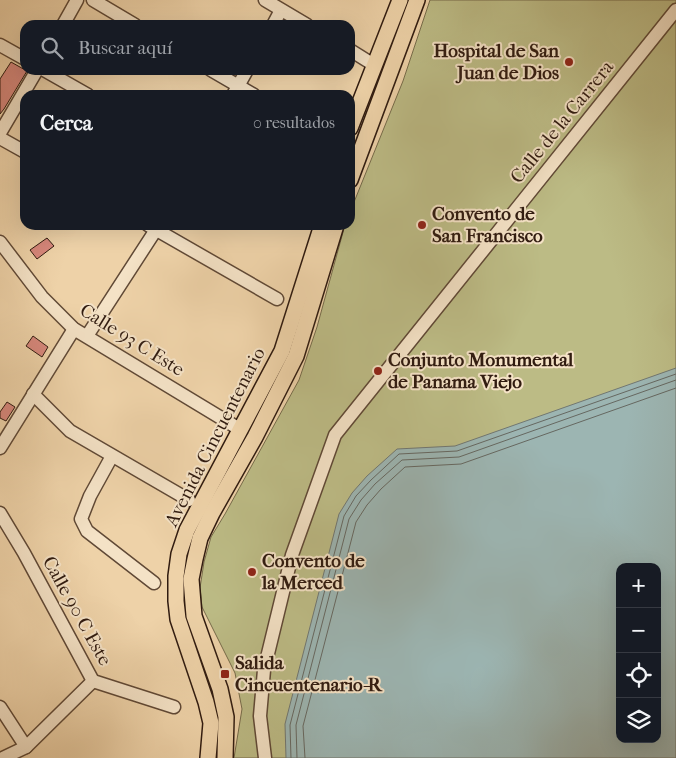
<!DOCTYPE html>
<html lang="es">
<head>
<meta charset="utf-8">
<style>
  :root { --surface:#171b24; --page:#20242c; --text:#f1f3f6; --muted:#9ea1a6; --line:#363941 }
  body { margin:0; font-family:"IM FELL French Canon",serif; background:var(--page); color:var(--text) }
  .controls { position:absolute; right:15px; bottom:15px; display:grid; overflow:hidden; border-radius:10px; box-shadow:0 5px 20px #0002 }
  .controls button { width:45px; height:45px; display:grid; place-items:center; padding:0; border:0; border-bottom:1px solid var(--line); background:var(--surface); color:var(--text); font:25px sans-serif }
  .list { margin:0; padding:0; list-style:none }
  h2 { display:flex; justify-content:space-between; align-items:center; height:65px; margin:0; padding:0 20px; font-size:21px }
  h2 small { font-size:16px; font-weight:400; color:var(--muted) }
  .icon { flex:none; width:28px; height:28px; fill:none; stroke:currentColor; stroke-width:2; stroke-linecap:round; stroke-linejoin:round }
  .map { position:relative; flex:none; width:676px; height:758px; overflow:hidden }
  .search { position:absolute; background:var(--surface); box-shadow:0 5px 20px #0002; left:20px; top:20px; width:335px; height:55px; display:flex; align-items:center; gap:12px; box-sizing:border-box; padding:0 18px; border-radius:15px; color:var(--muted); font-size:19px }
  .panel { position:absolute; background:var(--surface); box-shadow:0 5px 20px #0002; left:20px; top:90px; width:335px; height:140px; border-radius:15px }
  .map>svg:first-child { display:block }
  .green { fill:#bcbb85; stroke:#766b4a; fill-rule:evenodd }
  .water { fill:#9cb5b2; stroke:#717771; fill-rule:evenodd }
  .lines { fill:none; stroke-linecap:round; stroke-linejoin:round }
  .shore { stroke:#666861; stroke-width:1 }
  .building { fill:#d8887d; stroke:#301b10 }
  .minor-casing { stroke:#604936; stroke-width:15 }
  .major-casing { stroke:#301b10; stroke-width:18 }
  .minor { stroke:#f4e2c6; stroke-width:12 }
  .major { stroke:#eed2a8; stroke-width:15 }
  .poi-dot { fill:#8f2418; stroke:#f4e2c6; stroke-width:2 }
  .labels { text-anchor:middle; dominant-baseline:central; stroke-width:4; stroke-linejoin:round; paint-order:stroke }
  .poi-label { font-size:19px; font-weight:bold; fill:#301b10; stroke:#f4e2c6; text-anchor:start }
  .street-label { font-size:19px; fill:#301b10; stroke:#f4e2c6 }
</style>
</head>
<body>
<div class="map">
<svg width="676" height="758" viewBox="0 0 676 758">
  <rect width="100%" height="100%" fill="#eed2a8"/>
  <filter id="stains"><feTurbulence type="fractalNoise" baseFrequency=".004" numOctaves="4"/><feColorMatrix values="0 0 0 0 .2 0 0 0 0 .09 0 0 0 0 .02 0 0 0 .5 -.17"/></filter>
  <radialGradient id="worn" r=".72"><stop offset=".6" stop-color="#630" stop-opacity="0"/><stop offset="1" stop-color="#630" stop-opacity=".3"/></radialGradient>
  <path class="green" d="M 430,0 L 676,0 L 676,758 L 234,758 L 242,709 L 235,673 L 202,607 L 200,588 L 204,562 L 211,537 L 225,514 L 299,380 L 317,327 L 345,225 L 350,225 L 350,212 L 403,81 ZM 620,567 L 657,567 L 657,739 L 620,739 Z"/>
  <path class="water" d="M 676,368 L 676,758 L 286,758 L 285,724 L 339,514 L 352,493 L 367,476 L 397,449 L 455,446 ZM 620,567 L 657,567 L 657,739 L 620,739 Z"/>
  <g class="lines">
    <g class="shore">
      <polyline points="291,758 290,725 344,516 356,496 371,480 399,454 457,451 676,374"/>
      <polyline points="297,758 296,725 349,519 361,500 375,484 402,460 459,457 676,380"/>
      <polyline points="305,758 303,726 356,522 367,505 381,489 405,467 461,464 676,388"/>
    </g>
  </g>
  <g class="building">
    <polygon points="11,62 27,71 4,109 0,114 0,79"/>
    <polygon points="47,238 54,246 37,259 30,250"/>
    <polygon points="33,336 48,347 42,357 26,346"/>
    <polygon points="7,402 15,407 6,421 0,418 0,412"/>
  </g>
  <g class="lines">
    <defs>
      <g id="minor">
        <polyline points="93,0 135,25"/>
        <polyline points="265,0 307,25"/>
        <polyline points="63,25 77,0"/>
        <polyline points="273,25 281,10"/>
        <polyline points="0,45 25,59"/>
        <polyline points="350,50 374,65"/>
        <polyline points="44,70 88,95"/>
        <polyline points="211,70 254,95"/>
        <polyline points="233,95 247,70"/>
        <polyline points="0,133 37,70"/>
        <polyline points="0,138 25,152"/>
        <polyline points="148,225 277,299"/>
        <polyline points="0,242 42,297 74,329 241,430"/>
        <polyline points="87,336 159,225"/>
        <polyline points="33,394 70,431 189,500"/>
        <polyline points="0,448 74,329"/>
        <polyline points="112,456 90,496 81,519 87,531 154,583"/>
        <polyline points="0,513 24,553 93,681 174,707"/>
        <polyline points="0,707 26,747"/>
        <polyline points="3,758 26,747 93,681"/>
        <polyline points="265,758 260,716 264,670 292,555 335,435 676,10"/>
      </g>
      <g id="major">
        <polyline points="350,128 400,0"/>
        <polyline points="350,180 417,0"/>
        <polyline points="208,758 211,723 206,702 178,619 176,601 176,576 179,554 187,530 282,351 322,225"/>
        <polyline points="225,758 226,717 220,689 194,616 191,579 195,559 200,538 212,513 255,437 296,356 336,225"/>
      </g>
    </defs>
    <use href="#minor" class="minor-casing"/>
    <use href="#major" class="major-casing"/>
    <use href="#minor" class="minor"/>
    <use href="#major" class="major"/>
  </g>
  <g class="poi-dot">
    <circle cx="569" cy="62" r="5"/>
    <circle cx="422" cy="225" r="5"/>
    <circle cx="378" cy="371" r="5"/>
    <circle cx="252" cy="572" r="5"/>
    <rect x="220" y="669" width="10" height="10" rx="2.5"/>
  </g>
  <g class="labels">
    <g class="poi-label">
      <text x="559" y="51" text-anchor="end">Hospital de San<tspan x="559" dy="22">Juan de Dios</tspan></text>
      <text x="432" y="214">Convento de<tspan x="432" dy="22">San Francisco</tspan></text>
      <text x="388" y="360">Conjunto Monumental<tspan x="388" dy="22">de Panama Viejo</tspan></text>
      <text x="262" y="561">Convento de<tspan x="262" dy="22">la Merced</tspan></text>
      <text x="235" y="663">Salida<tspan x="235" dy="22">Cincuentenario-R</tspan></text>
    </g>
    <g class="street-label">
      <text transform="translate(562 122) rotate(-51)">Calle de la Carrera</text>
      <text transform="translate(132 340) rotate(32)">Calle 93 C Este</text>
      <text transform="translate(215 437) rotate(-63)">Avenida Cincuentenario</text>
      <text transform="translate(77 611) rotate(61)">Calle 90 C Este</text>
    </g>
  </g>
  <rect width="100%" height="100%" filter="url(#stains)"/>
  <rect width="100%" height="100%" fill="url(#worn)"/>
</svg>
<div class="controls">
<button>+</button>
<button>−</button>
<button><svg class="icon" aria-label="locate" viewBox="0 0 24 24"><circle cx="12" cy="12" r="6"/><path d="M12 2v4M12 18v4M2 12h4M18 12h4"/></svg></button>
<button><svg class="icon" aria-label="layers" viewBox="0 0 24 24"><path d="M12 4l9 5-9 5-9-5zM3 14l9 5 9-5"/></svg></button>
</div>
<div class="search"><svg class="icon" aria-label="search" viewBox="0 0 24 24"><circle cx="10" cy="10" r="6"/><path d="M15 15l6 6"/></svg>Buscar aquí</div>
<section class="panel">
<h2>Cerca<small>0 resultados</small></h2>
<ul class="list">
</ul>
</section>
</div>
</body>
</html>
